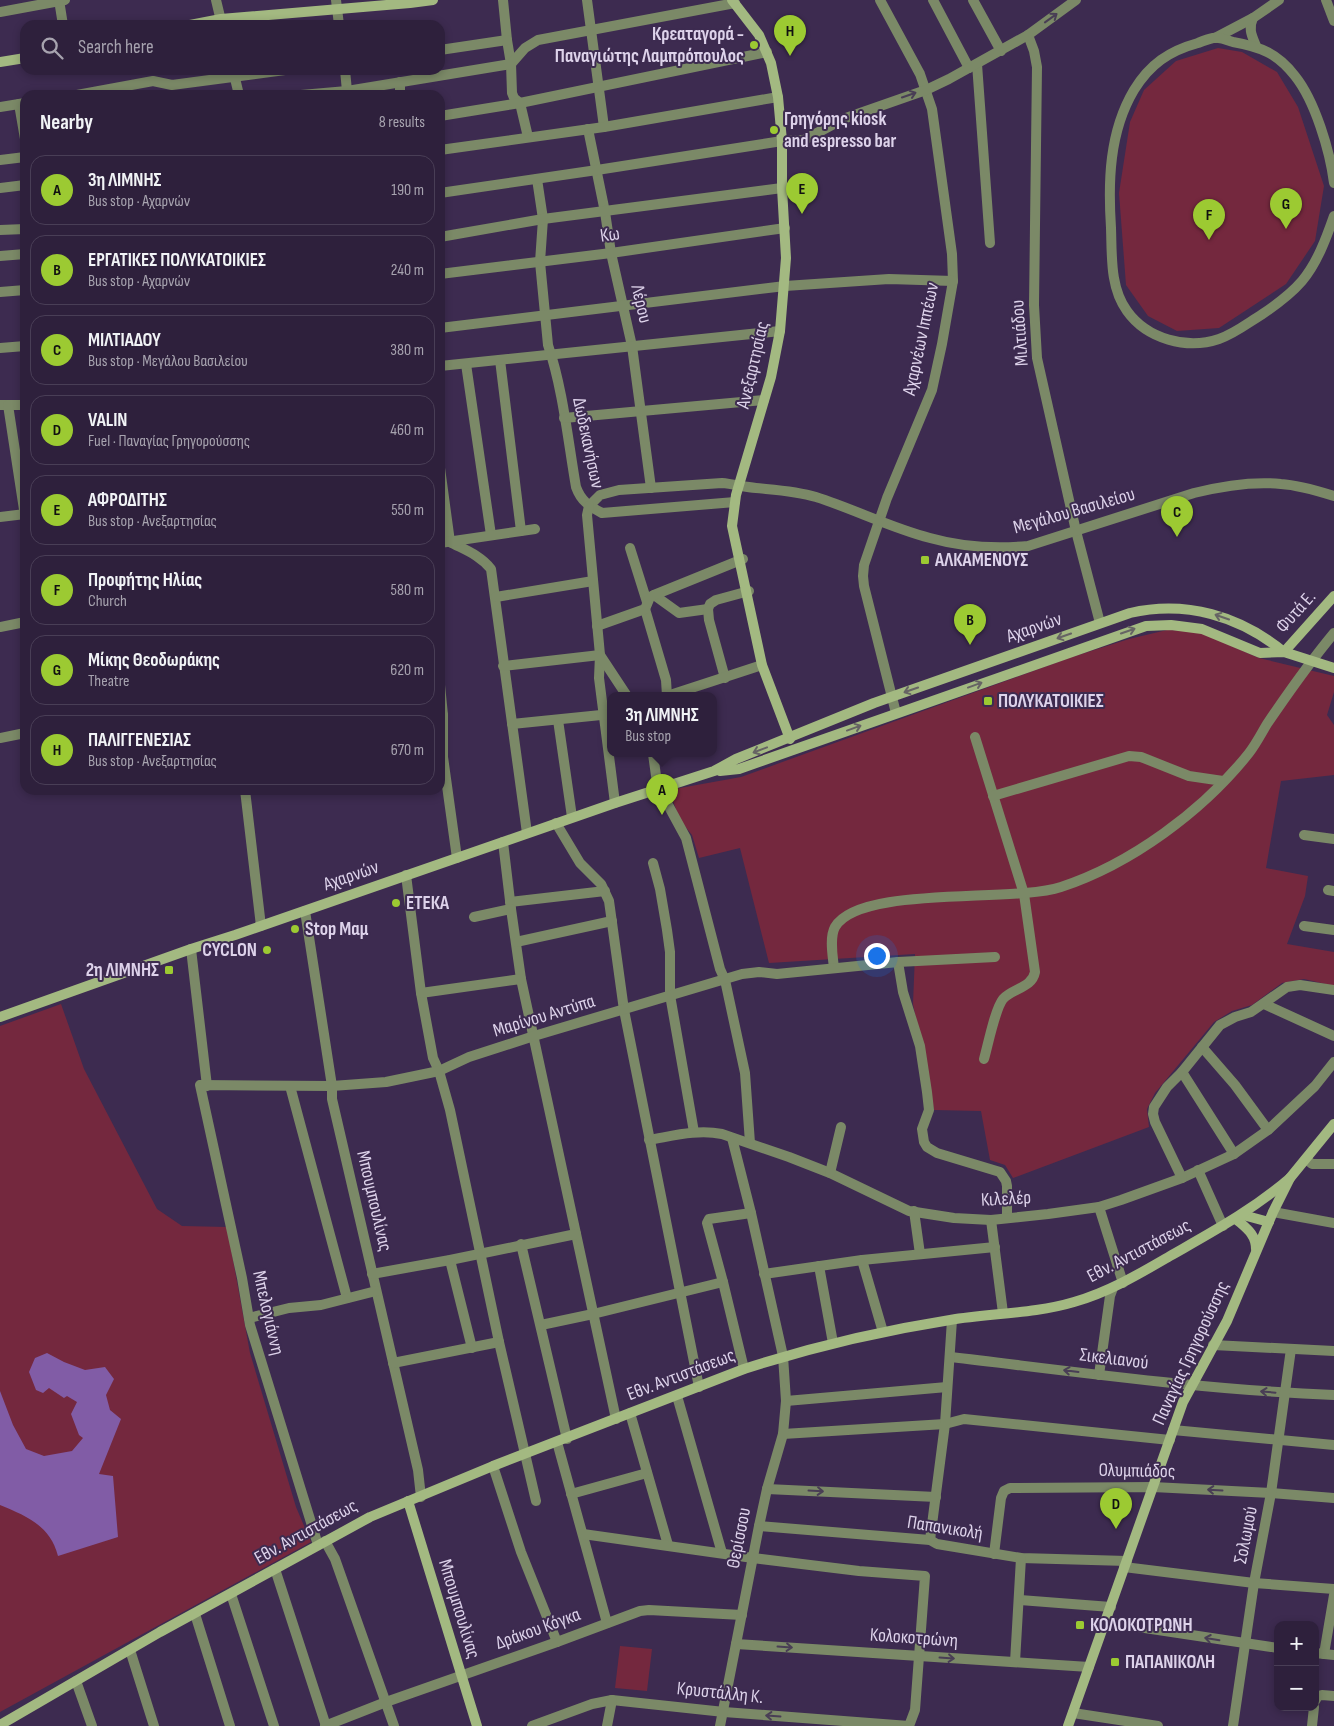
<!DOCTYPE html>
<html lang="en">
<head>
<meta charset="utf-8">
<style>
  :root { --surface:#2e203c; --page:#362843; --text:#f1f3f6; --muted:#a7a3af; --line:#493e56; --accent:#9cca32 }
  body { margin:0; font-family:"Sofia Sans Condensed",sans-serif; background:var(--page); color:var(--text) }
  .controls { position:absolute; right:15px; bottom:15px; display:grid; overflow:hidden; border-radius:10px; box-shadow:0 2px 8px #0003 }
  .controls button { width:45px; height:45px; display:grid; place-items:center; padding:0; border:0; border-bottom:1px solid var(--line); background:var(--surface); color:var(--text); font:25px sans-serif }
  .you { position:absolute; left:876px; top:955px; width:18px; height:18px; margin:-12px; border:4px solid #fff; border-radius:50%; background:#1a73e8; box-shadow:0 0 0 8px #1a73e833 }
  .badge { display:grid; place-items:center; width:32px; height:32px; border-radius:50%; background:var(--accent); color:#111; font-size:16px; font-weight:700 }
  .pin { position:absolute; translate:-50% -41px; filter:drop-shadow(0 1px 2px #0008) }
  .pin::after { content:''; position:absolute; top:26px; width:18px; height:15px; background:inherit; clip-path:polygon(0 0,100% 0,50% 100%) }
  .popup { position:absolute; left:607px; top:692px; width:110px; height:65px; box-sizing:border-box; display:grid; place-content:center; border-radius:10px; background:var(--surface); filter:drop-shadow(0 1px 4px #0005); font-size:16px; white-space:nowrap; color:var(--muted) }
  .popup b { font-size:19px; color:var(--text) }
  .popup::after { content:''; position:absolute; left:50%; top:100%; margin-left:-10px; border:10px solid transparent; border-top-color:var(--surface) }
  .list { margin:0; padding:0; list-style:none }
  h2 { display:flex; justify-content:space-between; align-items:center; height:65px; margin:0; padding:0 20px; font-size:21px }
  h2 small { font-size:16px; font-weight:400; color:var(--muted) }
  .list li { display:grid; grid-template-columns:32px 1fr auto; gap:15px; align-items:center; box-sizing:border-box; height:70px; margin:0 10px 10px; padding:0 10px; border:1px solid var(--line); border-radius:15px }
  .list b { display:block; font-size:19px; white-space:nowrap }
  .list p { margin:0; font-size:16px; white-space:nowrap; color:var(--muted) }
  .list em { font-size:16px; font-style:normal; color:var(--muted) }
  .icon { flex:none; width:28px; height:28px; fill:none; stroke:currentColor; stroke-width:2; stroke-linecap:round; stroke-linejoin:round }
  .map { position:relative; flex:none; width:1334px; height:1726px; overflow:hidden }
  .search { position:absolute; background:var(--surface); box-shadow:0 2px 8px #0003; left:20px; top:20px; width:425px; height:55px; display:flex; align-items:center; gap:12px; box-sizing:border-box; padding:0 18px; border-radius:15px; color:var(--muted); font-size:19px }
  .panel { position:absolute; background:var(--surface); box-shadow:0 2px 8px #0003; left:20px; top:90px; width:425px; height:705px; border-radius:15px }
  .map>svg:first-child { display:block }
  .green { fill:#74283e }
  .water { fill:#815ca6 }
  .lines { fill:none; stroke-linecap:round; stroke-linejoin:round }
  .street { stroke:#7b8967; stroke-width:10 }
  .secondary { stroke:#a3b981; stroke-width:10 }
  .oneway { stroke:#493e55 }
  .oneway2 { stroke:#666464 }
  .poi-dot { fill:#9cca32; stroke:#3d2b50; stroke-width:2 }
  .labels { text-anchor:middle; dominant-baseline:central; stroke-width:4; stroke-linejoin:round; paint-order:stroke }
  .poi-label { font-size:19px; font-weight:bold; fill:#ddd2ea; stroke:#3d2b50; text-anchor:start }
  .street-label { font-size:19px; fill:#ddd2ea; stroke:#3d2b50 }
</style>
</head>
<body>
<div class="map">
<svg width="1334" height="1726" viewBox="0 0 1334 1726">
  <rect width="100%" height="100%" fill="#3d2b50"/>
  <g class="green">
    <polygon points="1218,48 1242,52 1277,72 1298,107 1324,186 1315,241 1286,284 1219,328 1177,331 1148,316 1126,285 1119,193 1130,122 1144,90 1176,61"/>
    <polygon points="1167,630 1197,631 1259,658 1334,676 1334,692 1327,715 1334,725 1334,775 1281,781 1266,868 1308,876 1305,896 1287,944 1334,952 1334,986 1304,979 1282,983 1252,1005 1232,1011 1214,1022 1155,1093 1147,1109 1149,1127 1013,1178 1005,1165 990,1160 981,1111 934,1110 913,1004 915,954 769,963 740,848 699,858 692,835 680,820 669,790 741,777 1072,657 1129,639"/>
    <polygon points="61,1004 84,1069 157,1209 182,1226 227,1227 250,1353 296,1507 311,1542 0,1712 0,1026"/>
    <polygon points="620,1646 652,1649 647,1691 615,1688"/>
  </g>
  <path class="water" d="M 47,1353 L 64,1362 L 85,1370 L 105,1367 L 114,1379 L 106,1395 L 110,1410 L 121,1419 L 99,1474 L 113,1476 L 118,1537 L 58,1556 C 50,1525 26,1516 0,1505 L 0,1391 L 13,1425 L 26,1449 L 44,1456 L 72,1451 L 83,1438 L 79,1435 L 71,1414 L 77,1402 L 67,1396 L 64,1398 L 49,1388 L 43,1393 L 36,1390 L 29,1372 L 35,1358 Z"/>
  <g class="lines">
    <g class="street">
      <polyline points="59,0 63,25"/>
      <polyline points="216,0 222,25"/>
      <polyline points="336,0 339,25"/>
      <polyline points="503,0 507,40 511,64 512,93 514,98 520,103 528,137"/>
      <polyline points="587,0 604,127"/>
      <polyline points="880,0 920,74 932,109 952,254 953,281 942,344 932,390 887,498 864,565 863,576 864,586 896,713"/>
      <polyline points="933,0 969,68"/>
      <polyline points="973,0 1001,51"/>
      <polyline points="1326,0 1334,21"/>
      <polyline points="0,12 65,0"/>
      <path d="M 1253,18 C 1248,29 1252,36 1256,46"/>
      <polyline points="1028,35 1034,51 1037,67 1034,305 1037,358 1076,531 1100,623"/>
      <polyline points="1215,38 1253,18 1279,0"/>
      <polyline points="440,50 507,40"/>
      <polyline points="977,64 990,243"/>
      <polyline points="233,70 239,95"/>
      <polyline points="345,70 347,91"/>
      <polyline points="400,82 400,95"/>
      <polyline points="77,95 153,81 172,85 285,70"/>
      <polyline points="301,95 347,91 511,64 525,48 538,40 735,3"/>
      <polyline points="19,104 25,139"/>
      <polyline points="0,107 25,103"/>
      <polyline points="440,116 520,103 767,52"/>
      <polyline points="588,129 605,212 611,253 632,346 651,488"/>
      <polyline points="440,150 604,127 778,97"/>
      <polyline points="0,160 25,157"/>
      <path d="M 537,179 L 543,219 L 540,262 L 548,345 C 563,389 568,441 576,487 C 581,501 589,506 602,513 L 735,502"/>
      <path d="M 1334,183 C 1330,151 1315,101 1295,76 C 1277,53 1261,47 1233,42 C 1227,40 1219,37 1213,38 C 1208,39 1203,41 1198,43 C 1169,51 1150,64 1134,90 C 1109,132 1108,182 1111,228 C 1112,256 1110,288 1127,311 C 1147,339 1187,350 1219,339 C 1234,334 1248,323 1261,315 C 1276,305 1290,295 1302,281 C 1317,263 1326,239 1334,216"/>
      <polyline points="0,188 25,185"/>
      <polyline points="440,193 597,170 782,141 804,140 843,119 926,90 949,79 1028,35 1076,0"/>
      <polyline points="0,230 25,229"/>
      <polyline points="440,237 543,219 782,188"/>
      <polyline points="0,256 25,254"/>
      <polyline points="440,274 611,253 785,228"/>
      <polyline points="0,292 25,290"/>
      <polyline points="440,328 785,286 889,279 953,281"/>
      <polyline points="0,348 25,346"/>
      <polyline points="500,360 521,531"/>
      <polyline points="466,364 491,535"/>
      <polyline points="440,366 780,331"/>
      <polyline points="0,405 25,405"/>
      <polyline points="8,405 25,516"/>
      <polyline points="564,418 764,400"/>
      <path d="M 440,468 L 450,542 C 465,550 480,555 491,569 L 527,833"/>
      <path d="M 589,506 L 600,495 L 619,490 L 722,483 C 733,484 745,487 756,488 C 776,490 796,491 816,497 C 854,509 891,528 930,538 C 962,547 995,549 1028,546 L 1194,493 C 1222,486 1252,481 1281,484 C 1298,485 1318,491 1334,496"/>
      <polyline points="589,506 587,515 600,655 599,678 615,803"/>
      <polyline points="0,517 25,514"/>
      <polyline points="440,543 535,529"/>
      <polyline points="630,548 647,602"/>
      <polyline points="654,595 679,613 708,609"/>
      <polyline points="496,597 593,581"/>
      <polyline points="645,609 666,680 667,696"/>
      <polyline points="597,626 645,609 650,597 654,595 743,559"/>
      <polyline points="0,627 25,622"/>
      <polyline points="503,666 600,655 627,696"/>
      <polyline points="725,678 709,620 708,609 710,604 716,600 749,591"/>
      <polyline points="440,685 443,715"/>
      <polyline points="667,696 762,665"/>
      <polyline points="440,715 443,715 443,757 457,858"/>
      <polyline points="558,720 572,817"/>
      <polyline points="512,724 611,714"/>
      <path d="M 975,737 L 1024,894 L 1035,972 C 1032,988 1013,988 1003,999 C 995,1009 988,1045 984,1059"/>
      <polyline points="0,738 25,733"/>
      <polyline points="653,754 658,790 667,803 686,838 720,969 725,980 745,1073 750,1143"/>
      <polyline points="245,790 261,926"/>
      <polyline points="993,796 1129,756 1141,757 1189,776 1223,781"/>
      <polyline points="556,823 580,863 601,884 609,901 624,1010 699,1387"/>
      <polyline points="1304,835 1334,839"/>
      <polyline points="503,842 511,909 521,979 616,1419"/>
      <polyline points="653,863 660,889 667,930 670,952 670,995 694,1132"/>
      <polyline points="406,875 421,993 433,1058 439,1071 450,1110 499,1342 536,1501"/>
      <polyline points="1328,890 1334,891"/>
      <polyline points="510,902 605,891"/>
      <polyline points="305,911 332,1086 332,1099 418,1470 421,1497"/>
      <polyline points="474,917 511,909"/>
      <polyline points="1304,926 1334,930"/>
      <polyline points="516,942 612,921"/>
      <polyline points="191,949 207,1086"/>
      <polyline points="898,962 903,992 920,1046 927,1092 929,1110 922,1129 924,1142 927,1147 937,1153 1000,1172 1006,1181 1007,1186 1007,1218"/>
      <path d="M 834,968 C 833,957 829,938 835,927 C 859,885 1013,903 1061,887 C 1131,864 1203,811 1249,753 C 1256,744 1261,734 1267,724 C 1288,693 1310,662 1334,633"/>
      <polyline points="421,993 521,979"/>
      <polyline points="1264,1004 1334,1036"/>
      <polyline points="1202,1047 1235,1085 1268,1130"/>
      <polyline points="1182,1072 1234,1154"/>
      <polyline points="290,1086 347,1298"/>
      <path d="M 649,1140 C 673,1136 697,1129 722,1134 L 789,1157 L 830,1173 L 909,1211 L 954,1218 L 991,1220 L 1048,1214 L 1099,1207 L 1121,1200 L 1182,1178 L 1234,1154 L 1268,1130 L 1315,1086 L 1334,1062"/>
      <polyline points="1306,1159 1312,1164 1334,1164"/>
      <polyline points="1198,1170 1223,1226"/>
      <polyline points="830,1173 841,1127"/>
      <polyline points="1182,1178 1155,1122 1153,1114 1154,1107 1167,1087 1182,1072 1220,1025 1235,1017 1251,1012 1287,987 1300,985 1334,990"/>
      <polyline points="1099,1207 1123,1283"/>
      <polyline points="914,1211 920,1254"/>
      <polyline points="1273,1212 1334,1223"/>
      <polyline points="991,1220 1003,1313"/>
      <polyline points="521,1244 567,1439"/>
      <polyline points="450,1260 472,1348"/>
      <polyline points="862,1260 883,1332"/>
      <polyline points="819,1266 833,1343"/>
      <polyline points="372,1274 450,1260 576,1234"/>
      <polyline points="764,1274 862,1260 995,1247"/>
      <polyline points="249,1318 289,1308 321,1305 376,1291"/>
      <polyline points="541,1325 593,1314 723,1282"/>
      <polyline points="1213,1345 1334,1351"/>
      <path d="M 951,1357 C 1078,1372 1206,1390 1334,1395"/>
      <polyline points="393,1363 499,1342"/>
      <polyline points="744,1369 723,1282 707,1223 709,1219 751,1213"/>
      <polyline points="1099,1375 1110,1296 1113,1288"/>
      <polyline points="677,1396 722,1553"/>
      <polyline points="786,1401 947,1387"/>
      <polyline points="630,1413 668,1545"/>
      <polyline points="1173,1430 1334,1445"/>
      <polyline points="783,1434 945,1424 964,1419 1170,1440"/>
      <polyline points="557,1442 607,1623"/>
      <polyline points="493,1466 521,1552 557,1642"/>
      <polyline points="767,1489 936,1497"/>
      <polyline points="571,1494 647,1473"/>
      <polyline points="759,1526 930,1540 937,1544 1021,1558 1127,1561"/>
      <polyline points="583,1534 753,1558 859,1571 925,1576 915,1710 909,1726"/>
      <polyline points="930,1540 945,1424 952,1320"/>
      <polyline points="325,1541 335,1559 394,1726"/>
      <polyline points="318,1545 250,1325 242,1278 200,1085 332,1086 386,1082 439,1071 469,1057 534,1036 742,974 759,972 777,974 898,962 995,957"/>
      <polyline points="994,1554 1001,1498 1004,1491 1010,1488 1153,1487 1271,1493 1334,1498"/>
      <polyline points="1124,1567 1254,1583 1334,1589"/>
      <polyline points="275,1569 326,1726"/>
      <polyline points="231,1594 274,1726"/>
      <polyline points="1020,1600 1111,1607"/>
      <polyline points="195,1614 230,1726"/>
      <polyline points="1105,1622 1278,1648"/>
      <polyline points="736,1644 1089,1667"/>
      <polyline points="130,1650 154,1726"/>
      <polyline points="1315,1653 1334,1655"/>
      <polyline points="1324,1654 1334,1595"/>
      <polyline points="1015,1662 1021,1558"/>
      <polyline points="76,1681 92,1726"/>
      <polyline points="1315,1701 1318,1696 1322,1695 1334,1696"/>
      <polyline points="1073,1713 1158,1726"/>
      <polyline points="325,1726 386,1702 557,1642 640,1611 649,1610 742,1615"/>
      <polyline points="532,1726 592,1704 612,1700 724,1712 909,1726"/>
      <polyline points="607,1726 612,1700"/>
      <polyline points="720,1726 759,1526 767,1489 783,1434 786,1401 783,1356 751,1213 732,1138"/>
      <polyline points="1233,1726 1254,1583 1271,1493 1291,1349"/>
      <polyline points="1312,1726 1314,1707"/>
    </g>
    <g class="secondary">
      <polyline points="732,0 759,35 771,63 778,97 782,141 782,188 786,258 780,331 771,377 736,495 732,526 762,665 790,739"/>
      <polyline points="190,25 221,19 410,3 433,0"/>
      <polyline points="0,62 25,58"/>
      <polyline points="1284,652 1334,596"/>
      <polyline points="720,771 739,769 1146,626 1171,625 1202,629 1260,653 1284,652 1334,668"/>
      <path d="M 0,1017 L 191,949 L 235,935 L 615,803 L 714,771 L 736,759 L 874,703 L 1130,613 C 1186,600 1240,616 1284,652"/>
      <polyline points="1243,1215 1269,1222"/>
      <path d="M 1236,1219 C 1246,1228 1256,1234 1256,1249"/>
      <polyline points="408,1501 477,1726"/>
      <path d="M 0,1725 L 160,1632 L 370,1517 L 493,1466 L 744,1369 C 812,1347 880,1331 950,1320 C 991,1313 1034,1314 1074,1302 C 1109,1292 1139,1274 1170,1256 C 1212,1232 1253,1210 1290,1178"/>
      <polyline points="1068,1726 1183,1402 1227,1321 1273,1212 1290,1178 1334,1124"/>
    </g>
  </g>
  <defs><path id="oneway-shaft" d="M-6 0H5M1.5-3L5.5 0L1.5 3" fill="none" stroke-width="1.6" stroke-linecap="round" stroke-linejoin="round" transform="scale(1.25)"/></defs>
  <g class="oneway">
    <use href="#oneway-shaft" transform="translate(1051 18) rotate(-36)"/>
    <use href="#oneway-shaft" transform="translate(909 95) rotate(-19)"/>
    <use href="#oneway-shaft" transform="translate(1071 1371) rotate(-173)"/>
    <use href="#oneway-shaft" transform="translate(1268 1392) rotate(-175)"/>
    <use href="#oneway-shaft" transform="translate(1215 1490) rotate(-177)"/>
    <use href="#oneway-shaft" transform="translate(816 1491) rotate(3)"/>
    <use href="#oneway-shaft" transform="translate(1212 1639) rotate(-171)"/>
    <use href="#oneway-shaft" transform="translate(785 1647) rotate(4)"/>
    <use href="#oneway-shaft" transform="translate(947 1658) rotate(4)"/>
    <use href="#oneway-shaft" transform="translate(773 1716) rotate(-176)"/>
  </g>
  <g class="oneway2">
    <use href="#oneway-shaft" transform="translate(1222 617) rotate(-161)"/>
    <use href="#oneway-shaft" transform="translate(1128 631) rotate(-19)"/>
    <use href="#oneway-shaft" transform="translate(1064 636) rotate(161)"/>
    <use href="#oneway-shaft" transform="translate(975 685) rotate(-20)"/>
    <use href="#oneway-shaft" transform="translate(911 690) rotate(161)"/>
    <use href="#oneway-shaft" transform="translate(854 728) rotate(-20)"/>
    <use href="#oneway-shaft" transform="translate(760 750) rotate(159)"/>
  </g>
  <g class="poi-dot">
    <circle cx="754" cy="45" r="5"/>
    <circle cx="774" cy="130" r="5"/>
    <rect x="920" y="555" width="10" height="10" rx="2.5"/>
    <rect x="983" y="696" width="10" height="10" rx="2.5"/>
    <circle cx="396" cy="903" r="5"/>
    <circle cx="295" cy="929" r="5"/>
    <circle cx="267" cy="950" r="5"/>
    <rect x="164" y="965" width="10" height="10" rx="2.5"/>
    <rect x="1075" y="1620" width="10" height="10" rx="2.5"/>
    <rect x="1110" y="1657" width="10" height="10" rx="2.5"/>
  </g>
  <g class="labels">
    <g class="poi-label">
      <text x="744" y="34" text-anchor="end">Κρεαταγορά -<tspan x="744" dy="22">Παναγιώτης Λαμπρόπουλος</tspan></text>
      <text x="784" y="119">Γρηγόρης kiosk<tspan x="784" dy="22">and espresso bar</tspan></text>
      <text x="935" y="560">ΑΛΚΑΜΕΝΟΥΣ</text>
      <text x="998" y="701">ΠΟΛΥΚΑΤΟΙΚΙΕΣ</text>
      <text x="406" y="903">ΕΤΕΚΑ</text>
      <text x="305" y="929">Stop Μαμ</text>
      <text x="257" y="950" text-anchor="end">CYCLON</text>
      <text x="159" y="970" text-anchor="end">2η ΛΙΜΝΗΣ</text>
      <text x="1090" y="1625">ΚΟΛΟΚΟΤΡΩΝΗ</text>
      <text x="1125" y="1662">ΠΑΠΑΝΙΚΟΛΗ</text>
    </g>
    <g class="street-label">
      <text transform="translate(610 235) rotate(-8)">Κω</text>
      <text transform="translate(641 304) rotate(77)">Λέρου</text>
      <text transform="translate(1020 333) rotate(-94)">Μιλτιάδου</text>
      <text transform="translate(921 339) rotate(-78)">Αχαρνέων Ιππέων</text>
      <text transform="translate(753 365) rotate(-77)">Ανεξαρτησίας</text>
      <text transform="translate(588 443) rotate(78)">Δωδεκανήσων</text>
      <text transform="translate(1074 511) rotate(-16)">Μεγάλου Βασιλείου</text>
      <text transform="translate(1296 612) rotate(-48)">Φυτά Ε.</text>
      <text transform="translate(1034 628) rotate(-19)">Αχαρνών</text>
      <text transform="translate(351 876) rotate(-19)">Αχαρνών</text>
      <text transform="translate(544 1016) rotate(-17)">Μαρίνου Αντύπα</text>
      <text transform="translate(1006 1199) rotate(-3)">Κιλελέρ</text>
      <text transform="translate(374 1201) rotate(77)">Μπουμπουλίνας</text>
      <text transform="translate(1139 1251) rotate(-28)">Εθν. Αντιστάσεως</text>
      <text transform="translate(268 1313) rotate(77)">Μπελογιάννη</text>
      <text transform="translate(1191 1353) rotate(-65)">Παναγίας Γρηγορούσσης</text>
      <text transform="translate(1114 1359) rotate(7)">Σικελιανού</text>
      <text transform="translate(681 1375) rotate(-21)">Εθν. Αντιστάσεως</text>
      <text transform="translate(1137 1471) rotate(1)">Ολυμπιάδος</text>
      <text transform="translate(945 1528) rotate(9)">Παπανικολή</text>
      <text transform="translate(306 1532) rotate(-29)">Εθν. Αντιστάσεως</text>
      <text transform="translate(1246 1535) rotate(-79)">Σολωμού</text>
      <text transform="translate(739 1538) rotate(-79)">Θερίσσου</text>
      <text transform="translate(459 1609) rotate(73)">Μπουμπουλίνας</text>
      <text transform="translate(538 1629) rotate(-20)">Δράκου Κόγκα</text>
      <text transform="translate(914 1638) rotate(4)">Κολοκοτρώνη</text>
      <text transform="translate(720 1693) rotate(6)">Κρυστάλλη Κ.</text>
    </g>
  </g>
</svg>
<div class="controls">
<button>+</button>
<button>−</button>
</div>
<div class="you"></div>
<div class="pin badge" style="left:662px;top:815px">A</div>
<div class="popup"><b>3η ΛΙΜΝΗΣ</b>Bus stop</div>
<div class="pin badge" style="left:970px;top:645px">B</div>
<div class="pin badge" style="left:1177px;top:537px">C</div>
<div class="pin badge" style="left:1116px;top:1529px">D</div>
<div class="pin badge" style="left:802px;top:214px">E</div>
<div class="pin badge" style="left:1209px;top:240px">F</div>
<div class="pin badge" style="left:1286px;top:229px">G</div>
<div class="pin badge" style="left:790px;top:56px">H</div>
<div class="search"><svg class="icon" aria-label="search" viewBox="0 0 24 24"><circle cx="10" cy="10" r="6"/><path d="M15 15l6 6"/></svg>Search here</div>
<section class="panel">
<h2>Nearby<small>8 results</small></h2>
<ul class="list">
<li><span class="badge">A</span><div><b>3η ΛΙΜΝΗΣ</b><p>Bus stop · Αχαρνών</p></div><em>190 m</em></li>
<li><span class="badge">B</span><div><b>ΕΡΓΑΤΙΚΕΣ ΠΟΛΥΚΑΤΟΙΚΙΕΣ</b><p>Bus stop · Αχαρνών</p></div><em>240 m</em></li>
<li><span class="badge">C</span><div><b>ΜΙΛΤΙΑΔΟΥ</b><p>Bus stop · Μεγάλου Βασιλείου</p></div><em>380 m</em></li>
<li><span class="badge">D</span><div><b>VALIN</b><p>Fuel · Παναγίας Γρηγορούσσης</p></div><em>460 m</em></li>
<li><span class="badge">E</span><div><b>ΑΦΡΟΔΙΤΗΣ</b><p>Bus stop · Ανεξαρτησίας</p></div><em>550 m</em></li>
<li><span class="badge">F</span><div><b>Προφήτης Ηλίας</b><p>Church</p></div><em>580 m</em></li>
<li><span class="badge">G</span><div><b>Μίκης Θεοδωράκης</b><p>Theatre</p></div><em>620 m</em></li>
<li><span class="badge">H</span><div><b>ΠΑΛΙΓΓΕΝΕΣΙΑΣ</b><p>Bus stop · Ανεξαρτησίας</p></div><em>670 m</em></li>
</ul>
</section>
</div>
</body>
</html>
